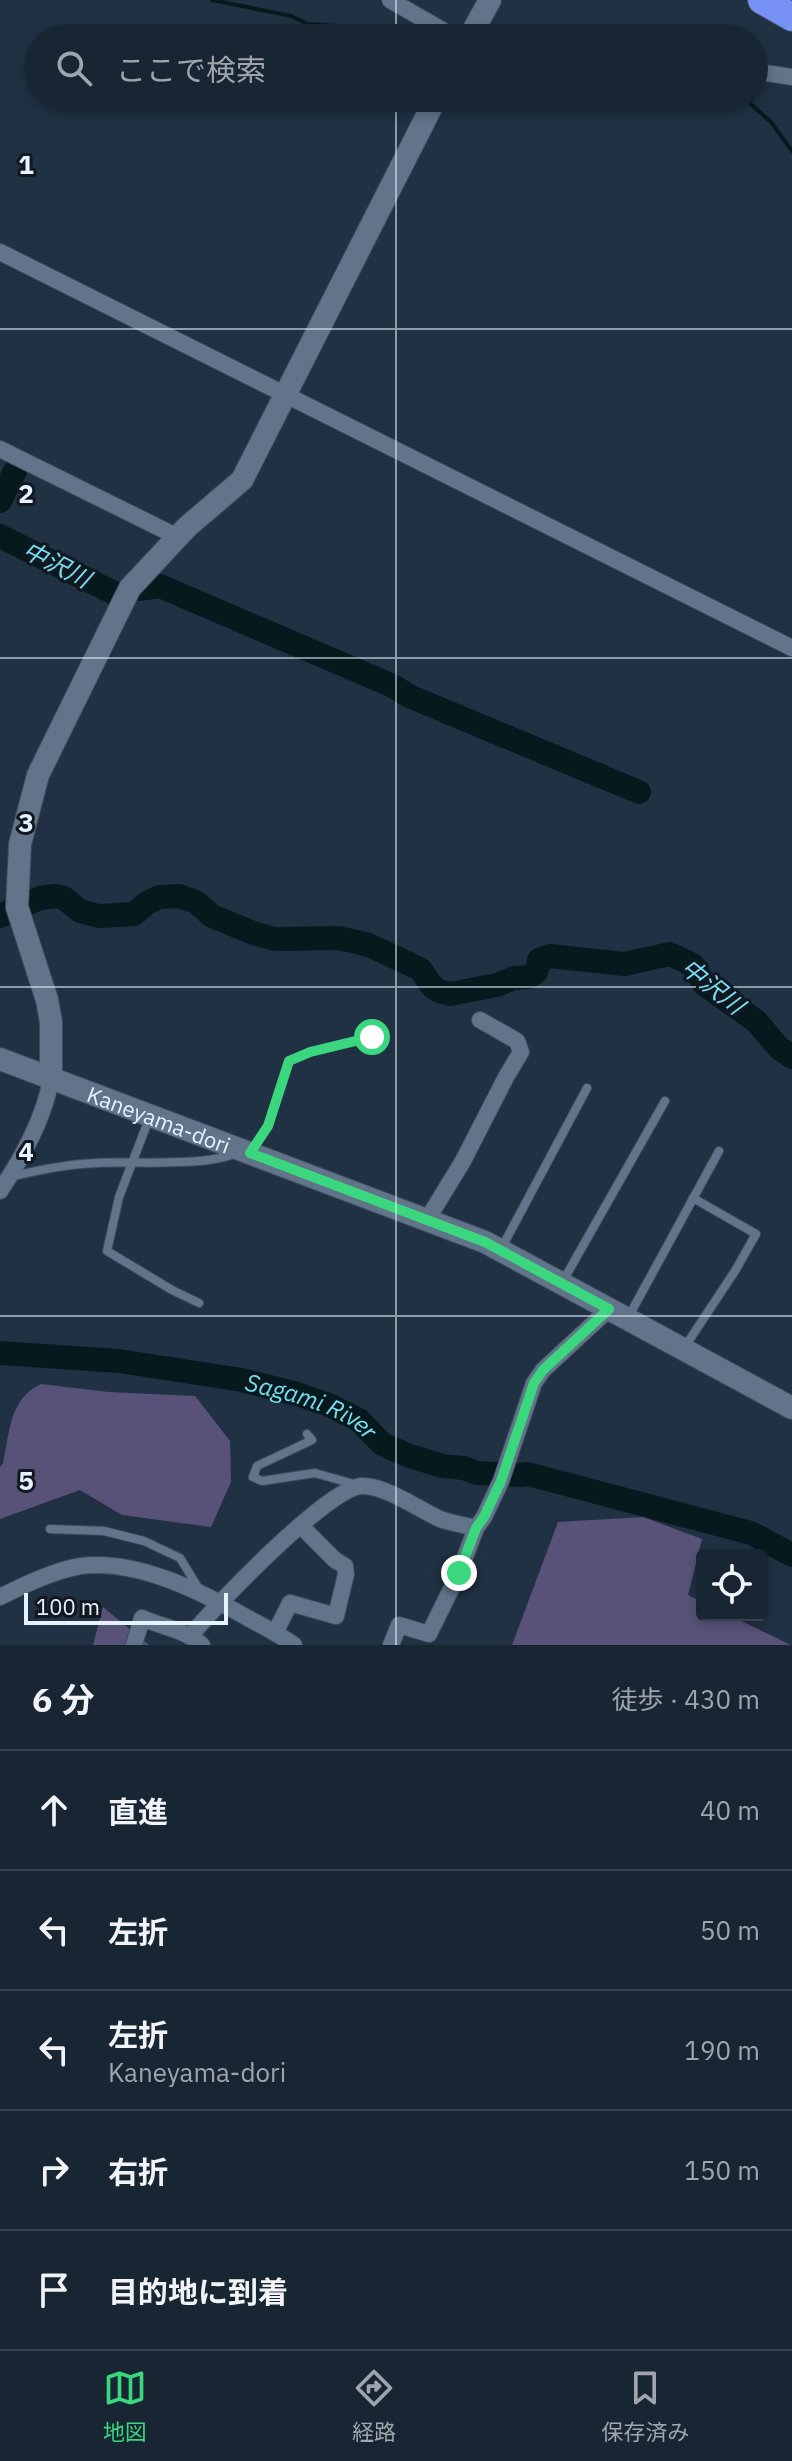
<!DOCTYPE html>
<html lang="ja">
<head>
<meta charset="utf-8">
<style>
  :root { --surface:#182532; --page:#212d3a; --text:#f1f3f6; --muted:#9fa5ac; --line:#36424d; --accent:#3bd77f }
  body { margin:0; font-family:"IBM Plex Sans","Noto Sans JP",sans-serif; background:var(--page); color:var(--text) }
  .controls { position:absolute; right:24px; bottom:24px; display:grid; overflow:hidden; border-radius:8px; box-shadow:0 4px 12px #0003 }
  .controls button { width:72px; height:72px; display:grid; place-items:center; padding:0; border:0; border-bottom:2px solid var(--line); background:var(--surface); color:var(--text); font:40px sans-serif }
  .scale { position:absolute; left:24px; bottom:20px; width:204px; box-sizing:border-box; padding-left:8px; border:4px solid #e7f2ff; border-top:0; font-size:22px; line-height:28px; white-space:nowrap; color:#e7f2ff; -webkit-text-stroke:6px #111821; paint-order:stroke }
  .stop { position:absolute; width:24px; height:24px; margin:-18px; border:6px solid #3bd77f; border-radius:50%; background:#fff }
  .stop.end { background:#3bd77f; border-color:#fff; box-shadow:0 2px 8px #0008 }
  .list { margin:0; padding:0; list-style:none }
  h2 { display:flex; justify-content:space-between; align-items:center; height:104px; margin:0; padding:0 32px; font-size:34px }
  h2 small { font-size:26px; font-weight:400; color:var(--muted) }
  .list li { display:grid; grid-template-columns:52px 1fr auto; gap:24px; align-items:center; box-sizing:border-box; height:120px; padding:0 32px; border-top:2px solid var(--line) }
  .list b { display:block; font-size:30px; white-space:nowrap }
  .list p { margin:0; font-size:26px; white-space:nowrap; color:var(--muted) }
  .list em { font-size:26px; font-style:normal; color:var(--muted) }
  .icon { flex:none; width:44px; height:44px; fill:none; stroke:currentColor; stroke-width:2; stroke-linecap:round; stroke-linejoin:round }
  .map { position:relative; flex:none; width:792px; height:1645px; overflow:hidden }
  .search { position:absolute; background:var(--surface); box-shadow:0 4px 12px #0003; left:24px; right:24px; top:24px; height:88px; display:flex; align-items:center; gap:20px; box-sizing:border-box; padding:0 28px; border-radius:44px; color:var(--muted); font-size:30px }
  .sheet { height:704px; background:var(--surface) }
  nav { display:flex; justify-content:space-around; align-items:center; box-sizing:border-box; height:112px; border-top:2px solid var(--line); background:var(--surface); font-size:22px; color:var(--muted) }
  nav a { display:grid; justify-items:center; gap:4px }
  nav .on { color:var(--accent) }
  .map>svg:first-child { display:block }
  .green { fill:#585279 }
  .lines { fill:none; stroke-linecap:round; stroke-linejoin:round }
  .stream { stroke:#061a1e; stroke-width:4 }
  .river { stroke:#061a1e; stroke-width:24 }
  .lane-casing { stroke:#3e4c5c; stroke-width:10 }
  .street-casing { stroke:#3e4c5c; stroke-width:18 }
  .secondary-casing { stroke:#3e4c5c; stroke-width:24 }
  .highway-casing { stroke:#3e4c5c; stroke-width:30 }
  .lane { stroke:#617489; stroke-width:8 }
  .street { stroke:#617489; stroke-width:16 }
  .secondary { stroke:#617489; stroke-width:22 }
  .highway { stroke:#7791f4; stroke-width:28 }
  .route { stroke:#3bd77f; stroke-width:10 }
  .grid { fill:none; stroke:#e7f2ff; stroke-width:2; stroke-opacity:0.55 }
  .labels { text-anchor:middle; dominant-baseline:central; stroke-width:6; stroke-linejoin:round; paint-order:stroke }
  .street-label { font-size:22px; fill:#e7f2ff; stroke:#111821 }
  .water-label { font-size:24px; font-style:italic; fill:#79def2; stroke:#111821 }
  .grid-label { font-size:26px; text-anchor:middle; font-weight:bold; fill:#e7f2ff; stroke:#111821; stroke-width:6; stroke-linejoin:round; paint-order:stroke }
</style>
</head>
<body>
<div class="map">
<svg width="792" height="1645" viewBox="0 0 792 1645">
  <rect width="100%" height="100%" fill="#203143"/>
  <g class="green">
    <path d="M 41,1384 L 108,1392 L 195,1396 L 230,1441 L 231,1482 L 211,1527 L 122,1515 L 80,1490 L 0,1519 L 0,1467 L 3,1463 C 10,1432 9,1399 41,1384 Z"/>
    <polygon points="643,1517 702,1539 688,1595 702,1602 702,1615 729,1615 791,1645 512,1645 558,1522"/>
    <polygon points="103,1607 149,1645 93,1645"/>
  </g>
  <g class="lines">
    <g class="stream">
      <polyline points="212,0 291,16 308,24 336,26 350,33 385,38"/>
      <polyline points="744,98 771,122 792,151"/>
    </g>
    <g class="river">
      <polyline points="0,501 15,471"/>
      <polyline points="0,536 114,593"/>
      <polyline points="139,589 160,586 393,686 409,696 639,792"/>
      <polyline points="0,916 40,898 55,896 64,898 80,911 99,916 134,914 147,903 159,897 179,896 196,902 212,916 253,933 275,939 339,938 369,945 420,969 432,986 439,991 450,994 497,985 514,978 529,977 536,972 539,960 550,956 624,964 670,954 693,965 704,984 756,1021 779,1048 792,1057"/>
      <path id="s1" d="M 0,1353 L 119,1361 L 242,1380 L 297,1394 L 329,1405 L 359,1420 L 382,1444 L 407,1455 L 442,1466 L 464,1468 L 477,1473 L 518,1475 L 528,1474 L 751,1533 L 792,1555"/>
    </g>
    <defs>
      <g id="lane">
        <polyline points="149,1119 119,1197 107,1251 172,1290 199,1303"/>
        <polyline points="250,1153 268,1126 289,1061 310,1052 372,1037"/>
        <path d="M 10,1177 C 38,1170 68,1164 97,1163 C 135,1161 200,1167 234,1154"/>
        <polyline points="501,1249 587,1088"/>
        <polyline points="563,1281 665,1101"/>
        <polyline points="629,1316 719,1151"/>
        <polyline points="684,1348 735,1271 756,1234 693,1198"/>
        <polyline points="307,1434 312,1440 257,1466 253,1477 262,1481 315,1473 357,1485"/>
        <polyline points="50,1529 104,1531 144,1541 180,1558 199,1589"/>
      </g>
      <g id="street">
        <polyline points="390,0 456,38"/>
        <polyline points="754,71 792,77"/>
        <polyline points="0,252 792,648"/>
        <polyline points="0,449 178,537"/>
        <path d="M 0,1191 C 21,1160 46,1115 51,1077"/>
        <polyline points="427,1220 463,1161 506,1077 521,1052 517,1041 480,1020"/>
        <path d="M 0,1597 C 24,1585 55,1570 81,1566 C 136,1559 200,1591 246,1617 C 262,1626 279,1634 294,1645"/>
        <polyline points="275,1633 290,1603 336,1616 346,1574 345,1566 335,1560 301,1526"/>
        <path d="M 191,1635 C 216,1605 327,1489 361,1486 C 383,1484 420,1510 440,1519 C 451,1523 464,1525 476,1528"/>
        <path d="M 134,1645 L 142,1618 C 162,1627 186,1630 202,1645"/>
        <polyline points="391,1645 399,1625 429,1634 459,1573 476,1528 484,1517 501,1481 534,1383 543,1370 609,1309"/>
      </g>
      <g id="secondary">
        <polyline points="469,38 490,0"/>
        <path id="s2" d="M 0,1059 L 485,1242 L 792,1408"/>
        <polyline points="51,1077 51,1022 47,1000 17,907 20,844 38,775 130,588 187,527 242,480 436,98"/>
      </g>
      <polyline id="highway" points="762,0 792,17"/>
    </defs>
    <use href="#lane" class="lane-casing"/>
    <use href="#street" class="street-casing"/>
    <use href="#secondary" class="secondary-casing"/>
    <use href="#highway" class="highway-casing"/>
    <use href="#lane" class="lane"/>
    <use href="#street" class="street"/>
    <use href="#secondary" class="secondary"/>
    <use href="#highway" class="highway"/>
  </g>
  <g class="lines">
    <polyline class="route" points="372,1037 310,1052 289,1061 268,1126 250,1153 485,1242 609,1309 543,1370 534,1383 501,1481 484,1517 476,1528 459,1573"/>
  </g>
  <path class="grid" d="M 396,0 L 396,38M 396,98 L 396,1645M 0,329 L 792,329M 0,658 L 792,658M 0,987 L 792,987M 0,1316 L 792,1316"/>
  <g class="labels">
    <g class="street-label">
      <text stroke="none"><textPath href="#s2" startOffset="170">Kaneyama-dori</textPath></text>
    </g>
    <g class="water-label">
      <text transform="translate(57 564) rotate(27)">中沢川</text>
      <text transform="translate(713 986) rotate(39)">中沢川</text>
      <text stroke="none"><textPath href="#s1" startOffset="318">Sagami River</textPath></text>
    </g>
  </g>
  <g class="grid-label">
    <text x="26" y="174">1</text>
    <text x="26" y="503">2</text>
    <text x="26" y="832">3</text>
    <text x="26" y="1161">4</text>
    <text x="26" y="1490">5</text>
  </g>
</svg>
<div class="controls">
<button><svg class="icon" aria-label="locate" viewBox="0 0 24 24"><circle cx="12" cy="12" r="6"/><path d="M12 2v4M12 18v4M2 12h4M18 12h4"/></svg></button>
</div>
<div class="scale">100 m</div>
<div class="stop" style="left:372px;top:1037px"></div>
<div class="stop end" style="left:459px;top:1573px"></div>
<div class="search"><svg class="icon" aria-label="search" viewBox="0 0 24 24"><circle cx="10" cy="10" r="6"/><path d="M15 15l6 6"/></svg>ここで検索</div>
</div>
<section class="sheet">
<h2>6 分<small>徒歩 · 430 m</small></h2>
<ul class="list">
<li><svg class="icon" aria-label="ahead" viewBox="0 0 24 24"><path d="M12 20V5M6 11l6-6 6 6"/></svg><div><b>直進</b></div><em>40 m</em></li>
<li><svg class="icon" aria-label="left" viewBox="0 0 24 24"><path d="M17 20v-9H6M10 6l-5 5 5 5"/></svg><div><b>左折</b></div><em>50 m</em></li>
<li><svg class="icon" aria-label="left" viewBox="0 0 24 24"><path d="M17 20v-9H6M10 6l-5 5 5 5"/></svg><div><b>左折</b><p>Kaneyama-dori</p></div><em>190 m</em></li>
<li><svg class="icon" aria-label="right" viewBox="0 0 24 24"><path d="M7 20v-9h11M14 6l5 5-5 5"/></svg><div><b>右折</b></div><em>150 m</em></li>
<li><svg class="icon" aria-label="arrive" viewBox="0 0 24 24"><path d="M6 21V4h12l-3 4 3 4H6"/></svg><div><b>目的地に到着</b></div></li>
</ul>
</section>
<nav>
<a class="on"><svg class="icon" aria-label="map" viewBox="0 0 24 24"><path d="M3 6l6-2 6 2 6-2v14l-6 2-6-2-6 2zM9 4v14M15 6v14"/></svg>地図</a>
<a><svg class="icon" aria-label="directions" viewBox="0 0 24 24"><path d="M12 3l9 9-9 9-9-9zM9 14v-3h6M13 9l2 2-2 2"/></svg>経路</a>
<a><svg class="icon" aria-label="saved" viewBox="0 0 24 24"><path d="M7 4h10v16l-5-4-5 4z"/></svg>保存済み</a>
</nav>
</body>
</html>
